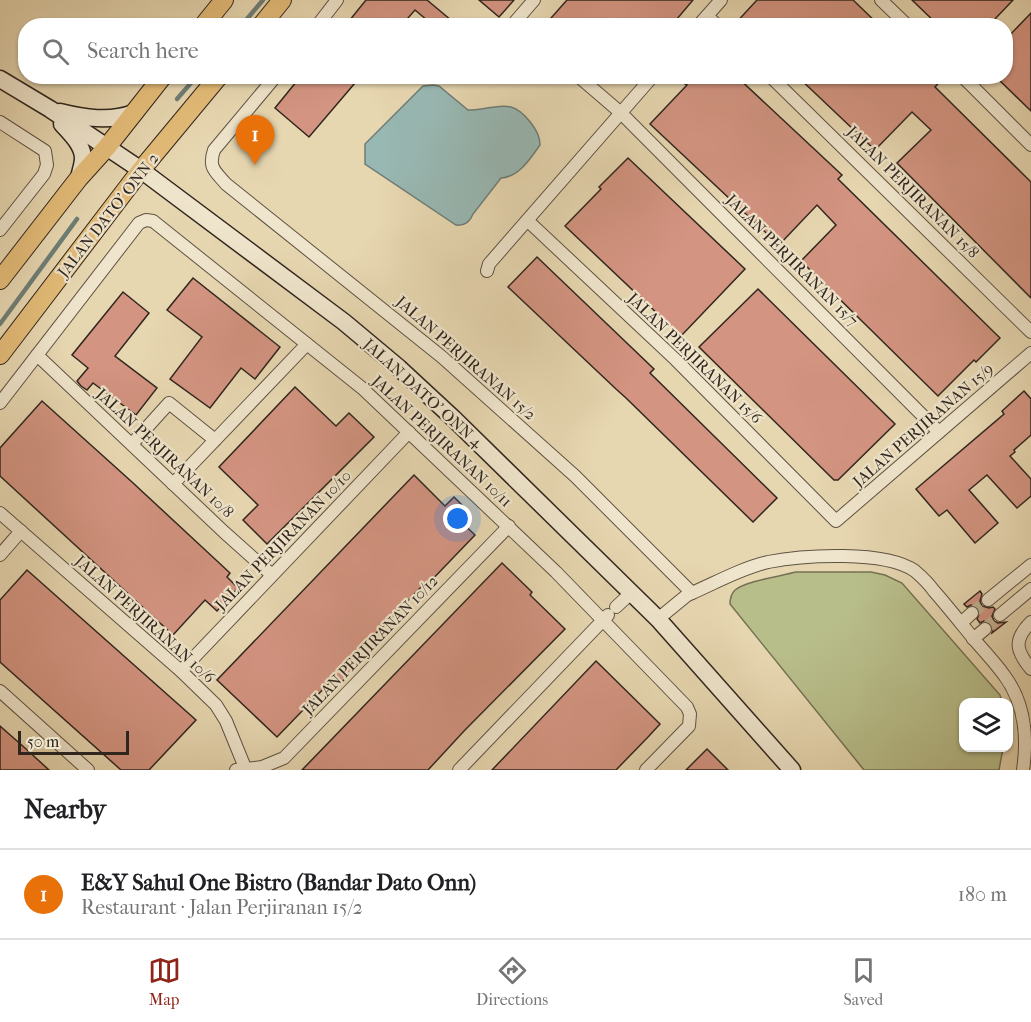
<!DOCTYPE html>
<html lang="en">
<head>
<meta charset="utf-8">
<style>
  :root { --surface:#fff; --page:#f6f6f6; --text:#202124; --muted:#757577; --line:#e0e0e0; --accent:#8f2418 }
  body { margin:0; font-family:"IM FELL French Canon",serif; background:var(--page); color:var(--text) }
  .controls { position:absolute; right:18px; bottom:18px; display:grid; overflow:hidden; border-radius:12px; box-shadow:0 2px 4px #0004 }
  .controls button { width:54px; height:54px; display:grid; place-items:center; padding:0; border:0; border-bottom:2px solid var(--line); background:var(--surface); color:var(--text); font:30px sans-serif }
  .scale { position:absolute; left:18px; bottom:15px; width:111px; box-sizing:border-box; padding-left:6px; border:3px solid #30261e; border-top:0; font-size:16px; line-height:21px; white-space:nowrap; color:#30261e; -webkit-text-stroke:4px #efe5cc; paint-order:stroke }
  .you { position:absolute; left:458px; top:519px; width:21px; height:21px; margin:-15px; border:4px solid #fff; border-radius:50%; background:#1a73e8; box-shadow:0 0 0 9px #1a73e833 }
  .badge { display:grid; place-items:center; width:39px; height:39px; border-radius:50%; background:var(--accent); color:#fff; font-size:20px; font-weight:700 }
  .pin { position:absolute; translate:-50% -50px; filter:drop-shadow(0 2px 3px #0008) }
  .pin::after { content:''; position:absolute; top:32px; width:21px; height:18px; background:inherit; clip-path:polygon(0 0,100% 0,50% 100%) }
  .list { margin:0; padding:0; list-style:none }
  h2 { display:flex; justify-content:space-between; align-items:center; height:78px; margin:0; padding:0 24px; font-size:26px }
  h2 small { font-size:20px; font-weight:400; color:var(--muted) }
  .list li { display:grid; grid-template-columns:39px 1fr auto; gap:18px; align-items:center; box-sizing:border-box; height:90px; padding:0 24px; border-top:2px solid var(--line) }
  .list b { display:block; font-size:22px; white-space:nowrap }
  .list p { margin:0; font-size:20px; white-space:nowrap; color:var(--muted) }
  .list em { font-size:20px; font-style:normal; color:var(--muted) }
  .icon { flex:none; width:33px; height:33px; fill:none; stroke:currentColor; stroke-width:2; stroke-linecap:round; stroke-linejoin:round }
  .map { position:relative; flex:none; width:1031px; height:770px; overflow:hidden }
  .search { position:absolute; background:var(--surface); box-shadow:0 2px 4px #0004; left:18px; right:18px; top:18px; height:66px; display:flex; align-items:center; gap:15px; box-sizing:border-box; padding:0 21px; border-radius:24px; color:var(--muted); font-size:22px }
  .sheet { height:168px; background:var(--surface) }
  nav { display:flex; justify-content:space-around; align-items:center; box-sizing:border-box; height:84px; border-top:2px solid var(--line); background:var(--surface); font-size:16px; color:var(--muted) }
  nav a { display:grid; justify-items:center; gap:3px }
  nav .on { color:var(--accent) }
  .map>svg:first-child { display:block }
  .green { fill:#b8be8a; stroke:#747254; stroke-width:1.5 }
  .water { fill:#98b8b3; stroke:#6e7e77; stroke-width:1.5 }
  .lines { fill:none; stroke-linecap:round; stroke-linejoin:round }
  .stream { stroke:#6e7e77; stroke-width:4.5 }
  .building { fill:#d39481; stroke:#30261e; stroke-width:1.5 }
  .minor-tunnel { stroke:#c2b494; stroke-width:12; stroke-dasharray:12 6; stroke-linecap:butt }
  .minor-casing { stroke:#5e5243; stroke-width:14 }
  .secondary-casing { stroke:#30261e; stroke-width:19 }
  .primary-casing { stroke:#30261e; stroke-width:20 }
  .minor { stroke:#efe5cc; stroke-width:12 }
  .secondary { stroke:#efe5cc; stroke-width:16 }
  .primary { stroke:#e4bc78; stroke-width:18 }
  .labels { text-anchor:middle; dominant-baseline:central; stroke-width:4.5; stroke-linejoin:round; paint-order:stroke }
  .street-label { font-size:16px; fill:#30261e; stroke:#efe5cc }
</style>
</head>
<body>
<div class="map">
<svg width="1031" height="770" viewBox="0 0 1031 770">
  <rect width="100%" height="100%" fill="#e7d7b1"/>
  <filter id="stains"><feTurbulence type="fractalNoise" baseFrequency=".00333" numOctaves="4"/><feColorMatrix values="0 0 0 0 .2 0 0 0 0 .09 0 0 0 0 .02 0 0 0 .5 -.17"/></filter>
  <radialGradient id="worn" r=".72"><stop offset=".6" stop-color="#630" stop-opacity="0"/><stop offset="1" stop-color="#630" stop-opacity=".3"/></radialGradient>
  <path class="green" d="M 796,572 L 871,572 L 885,575 L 902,583 L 1000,695 L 1002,702 L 964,702 L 964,748 L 1003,748 L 999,770 L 864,770 L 730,604 C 730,599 731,594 735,590 C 746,581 781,576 796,572 Z"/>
  <path class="water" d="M 433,85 L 439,86 L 468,110 C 496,110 510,95 531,123 C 536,130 540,136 540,145 C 530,159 519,177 501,178 L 473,214 C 470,222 465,226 456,225 L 365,164 L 365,144 L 423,86 Z"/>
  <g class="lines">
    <g class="stream">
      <polyline points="241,26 263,0"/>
      <polyline points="177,99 197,76"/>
      <polyline points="0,324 77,219"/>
    </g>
  </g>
  <g class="building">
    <polygon points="366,0 427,0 458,26 434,26 415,10 401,26 345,26"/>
    <polygon points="479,0 514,0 499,17"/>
    <polygon points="567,0 693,0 671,26 544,26"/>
    <polygon points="757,0 853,0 880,26 733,26"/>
    <polygon points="912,0 1013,0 995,19 1001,26 939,26"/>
    <polygon points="1031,13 1031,111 995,76 1005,76 1005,40"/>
    <polygon points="301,76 361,76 309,137 275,108"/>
    <polygon points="691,76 736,76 842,175 838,179 1000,338 976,362 974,360 938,396 801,261 836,225 817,205 779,245 650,124 687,85 685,84"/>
    <polygon points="797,76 945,76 935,87 1031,182 1031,298 897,163 931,130 912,112 875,150"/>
    <polygon points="628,158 745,269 681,336 565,226 601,189 599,187"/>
    <polygon points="537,257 654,369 650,373 777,498 753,522 626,398 616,389 508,287"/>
    <polygon points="193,278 280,347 255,379 241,368 210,408 170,379 202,337 167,310"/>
    <polygon points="758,289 895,424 838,480 834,480 699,347"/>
    <polygon points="123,292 149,313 115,356 157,388 136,415 93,383 87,390 81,386 77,381 88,368 72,355"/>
    <polygon points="295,387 336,426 349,413 374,437 267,544 243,520 258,505 219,467"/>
    <polygon points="1024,391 1031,399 1031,435 1014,450 1015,452 1010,456 1031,479 1031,496 1017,508 987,475 969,490 998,523 975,543 947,510 939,516 916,489 1004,414 1002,411"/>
    <polygon points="42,401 132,482 230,573 227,577 238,588 217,611 205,600 173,635 0,476 0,448"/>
    <polygon points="414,475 445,506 454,497 465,508 456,517 475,535 427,585 425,583 351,659 357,666 339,685 333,679 277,737 217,680"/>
    <polygon points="502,563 532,592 530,595 565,629 464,731 428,770 302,770"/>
    <polygon points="27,570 196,720 149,770 121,770 0,662 0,600"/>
    <polygon points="980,591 982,594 980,601 982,606 989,608 993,607 995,609 992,616 994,621 998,623 1006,622 992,633 993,628 991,623 984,621 980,623 977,619 980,612 978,607 971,605 967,607 964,604"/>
    <polygon points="596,661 660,724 649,736 616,770 492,770"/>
    <polygon points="0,726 25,748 49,770 0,770"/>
    <polygon points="707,749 728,770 686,770"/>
  </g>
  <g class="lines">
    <g class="minor-tunnel">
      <polyline points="972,613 988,600"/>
      <polyline points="985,629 1000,615"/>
    </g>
    <defs>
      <g id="minor">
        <polyline points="881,0 908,26"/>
        <polyline points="707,16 718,26"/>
        <polyline points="317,26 337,0"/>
        <polyline points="519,26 515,22 534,0"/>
        <polyline points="698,26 721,0"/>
        <path d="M 276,76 L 214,150 C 208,168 215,171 226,184 L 442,357 L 575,476 L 692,593"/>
        <polyline points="578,76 621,113 939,432"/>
        <polyline points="770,76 1031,332"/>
        <polyline points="962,76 1031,145"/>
        <polyline points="0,122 45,151 47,165 44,174 0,230"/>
        <polyline points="528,221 676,360 836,521 1031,353"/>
        <polyline points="487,271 489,264 653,76"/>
        <polyline points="37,355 224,532 272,575"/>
        <polyline points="0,403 139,223 146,220 153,221 362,388 556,572 687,707 690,714 689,726 646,770"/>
        <polyline points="132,444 169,403 215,440"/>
        <polyline points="173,484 307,344"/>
        <polyline points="0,513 181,671 216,705 226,721 246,770"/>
        <polyline points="0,555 21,531"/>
        <polyline points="988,600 1031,565"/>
        <polyline points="616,607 631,593"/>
        <polyline points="1000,615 1031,589"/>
        <path d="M 658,619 L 686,596 L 692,593 C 717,582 742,568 768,562 C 804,555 885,550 915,571 C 922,577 929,584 934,591 C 949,608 963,626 978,644 C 987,654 996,664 1004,675 C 1025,703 1028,736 1023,770"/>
        <path d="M 1031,622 C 1013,640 1016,651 1031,669"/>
        <polyline points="961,623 972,613"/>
        <polyline points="973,639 985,629"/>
        <polyline points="181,671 409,432"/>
        <polyline points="0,691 88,770"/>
        <polyline points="236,770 262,767 284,758 509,526"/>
        <polyline points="459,770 608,615"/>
      </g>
      <g id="secondary">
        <polyline points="0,79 50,109 141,170 344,322 399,368 453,418 658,619 792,770"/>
        <path d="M 60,112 C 84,118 110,122 134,113"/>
        <path d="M 62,124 C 70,133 83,145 83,158 C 83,165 80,172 79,178"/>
      </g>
      <g id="primary">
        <polyline points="203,26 224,0"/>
        <polyline points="261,26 282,0"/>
        <polyline points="0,280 79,178 107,147 163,76"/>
        <polyline points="0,355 141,170 219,76"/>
      </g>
    </defs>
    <use href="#minor" class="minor-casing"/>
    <use href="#secondary" class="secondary-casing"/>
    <use href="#primary" class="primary-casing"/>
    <use href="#minor" class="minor"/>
    <use href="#secondary" class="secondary"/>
    <use href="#primary" class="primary"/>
  </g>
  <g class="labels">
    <g class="street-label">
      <text transform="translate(913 192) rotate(45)">JALAN PERJIRANAN 15/8</text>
      <text transform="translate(108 215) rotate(-52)">JALAN DATO' ONN 2</text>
      <text transform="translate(792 260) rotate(45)">JALAN PERJIRANAN 15/7</text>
      <text transform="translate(466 358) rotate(41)">JALAN PERJIRANAN 15/2</text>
      <text transform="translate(695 358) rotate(44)">JALAN PERJIRANAN 15/6</text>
      <text transform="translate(423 393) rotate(42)">JALAN DATO' ONN 4</text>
      <text transform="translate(923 425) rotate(-41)">JALAN PERJIRANAN 15/9</text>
      <text transform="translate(442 441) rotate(43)">JALAN PERJIRANAN 10/11</text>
      <text transform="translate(165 453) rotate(43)">JALAN PERJIRANAN 10/8</text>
      <text transform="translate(283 540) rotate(-46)">JALAN PERJIRANAN 10/10</text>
      <text transform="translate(145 619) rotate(42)">JALAN PERJIRANAN 10/6</text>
      <text transform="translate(370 645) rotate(-46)">JALAN PERJIRANAN 10/12</text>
    </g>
  </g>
  <rect width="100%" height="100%" filter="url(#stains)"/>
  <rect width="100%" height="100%" fill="url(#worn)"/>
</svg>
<div class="controls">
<button><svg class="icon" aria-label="layers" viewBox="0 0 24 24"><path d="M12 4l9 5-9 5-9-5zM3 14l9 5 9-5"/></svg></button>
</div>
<div class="scale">50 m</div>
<div class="you"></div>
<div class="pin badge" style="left:255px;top:165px;background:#e8710a">1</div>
<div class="search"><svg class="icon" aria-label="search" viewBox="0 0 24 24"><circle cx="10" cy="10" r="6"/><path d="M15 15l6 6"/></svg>Search here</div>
</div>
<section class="sheet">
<h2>Nearby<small></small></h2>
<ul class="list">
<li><span class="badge" style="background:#e8710a">1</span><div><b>E&amp;Y Sahul One Bistro (Bandar Dato Onn)</b><p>Restaurant · Jalan Perjiranan 15/2</p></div><em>180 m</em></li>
</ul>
</section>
<nav>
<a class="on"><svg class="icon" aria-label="map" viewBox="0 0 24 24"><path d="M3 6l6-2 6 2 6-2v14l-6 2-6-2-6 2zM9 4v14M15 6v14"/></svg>Map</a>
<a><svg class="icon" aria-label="directions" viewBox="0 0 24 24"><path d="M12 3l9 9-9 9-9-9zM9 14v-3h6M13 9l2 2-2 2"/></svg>Directions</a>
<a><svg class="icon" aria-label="saved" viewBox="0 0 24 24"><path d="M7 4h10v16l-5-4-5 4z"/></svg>Saved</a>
</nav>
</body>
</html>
